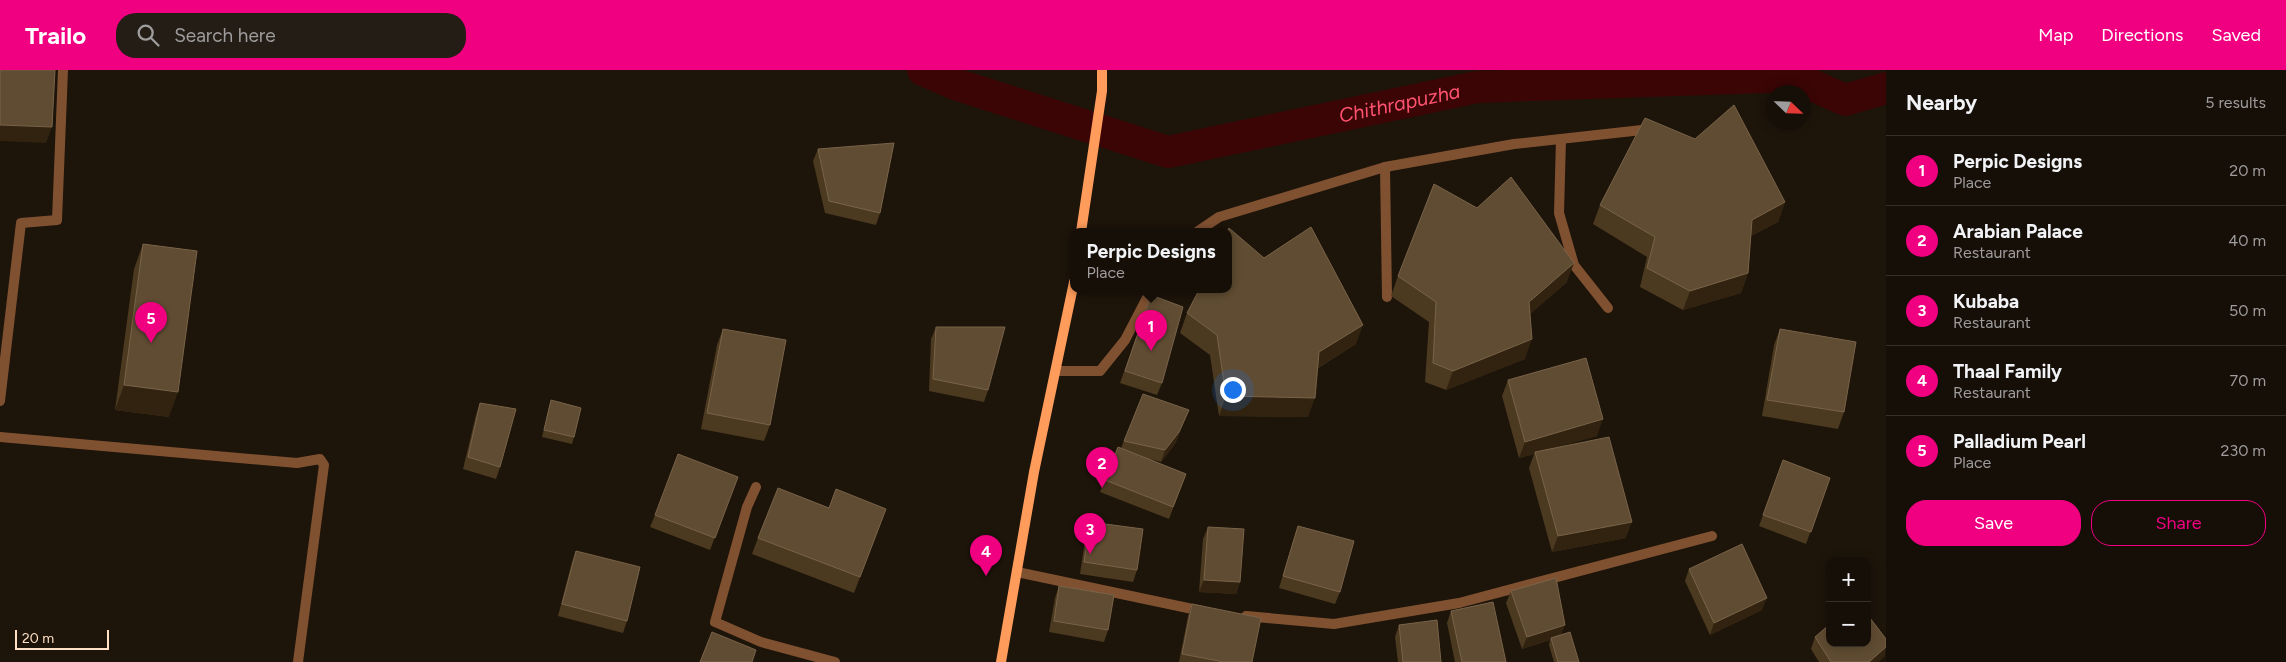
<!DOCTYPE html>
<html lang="en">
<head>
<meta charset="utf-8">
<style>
  :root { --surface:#160f08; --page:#231d16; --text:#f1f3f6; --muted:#9e9c9c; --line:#352f29; --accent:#f00080 }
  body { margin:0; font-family:Figtree,sans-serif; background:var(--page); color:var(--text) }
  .controls { position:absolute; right:15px; bottom:15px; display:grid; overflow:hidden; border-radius:10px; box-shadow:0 2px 12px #0003 }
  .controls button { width:45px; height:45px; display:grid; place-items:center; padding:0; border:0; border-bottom:1px solid var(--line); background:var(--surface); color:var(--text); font:25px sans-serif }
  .compass { position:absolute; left:1766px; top:15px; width:45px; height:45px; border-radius:50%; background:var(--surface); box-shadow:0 2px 12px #0003; rotate:113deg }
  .scale { position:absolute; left:15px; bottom:12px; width:94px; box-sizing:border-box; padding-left:5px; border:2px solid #ffe1c5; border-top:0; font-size:14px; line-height:18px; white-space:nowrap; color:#ffe1c5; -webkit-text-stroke:4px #1d140a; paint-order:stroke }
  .you { position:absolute; left:1232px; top:319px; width:18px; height:18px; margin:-12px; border:4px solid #fff; border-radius:50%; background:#1a73e8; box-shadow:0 0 0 8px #1a73e833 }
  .badge { display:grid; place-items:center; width:32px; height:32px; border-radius:50%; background:var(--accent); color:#fff; font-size:16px; font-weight:700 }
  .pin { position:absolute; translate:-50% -41px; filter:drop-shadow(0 1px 2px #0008) }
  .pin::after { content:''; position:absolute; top:26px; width:18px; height:15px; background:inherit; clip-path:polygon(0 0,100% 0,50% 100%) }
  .popup { position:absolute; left:1070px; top:158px; width:162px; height:65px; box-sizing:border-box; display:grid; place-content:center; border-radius:10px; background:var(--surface); filter:drop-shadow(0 1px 4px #0005); font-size:16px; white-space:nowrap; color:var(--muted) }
  .popup b { font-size:19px; color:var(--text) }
  .popup::after { content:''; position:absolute; left:50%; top:100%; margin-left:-10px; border:10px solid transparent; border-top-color:var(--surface) }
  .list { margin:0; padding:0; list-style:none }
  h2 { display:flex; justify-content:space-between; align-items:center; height:65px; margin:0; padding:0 20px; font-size:21px }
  h2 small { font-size:16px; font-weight:400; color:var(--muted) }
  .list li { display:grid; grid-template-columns:32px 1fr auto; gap:15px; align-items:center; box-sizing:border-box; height:70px; padding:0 20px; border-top:1px solid var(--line) }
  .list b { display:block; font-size:19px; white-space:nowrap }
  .list p { margin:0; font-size:16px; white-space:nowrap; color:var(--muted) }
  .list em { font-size:16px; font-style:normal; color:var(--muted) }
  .actions { display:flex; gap:10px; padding:15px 20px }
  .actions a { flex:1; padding:11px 0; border:1px solid var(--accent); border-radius:20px; text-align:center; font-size:18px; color:var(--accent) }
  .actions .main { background:var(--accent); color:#fff }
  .icon { flex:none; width:28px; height:28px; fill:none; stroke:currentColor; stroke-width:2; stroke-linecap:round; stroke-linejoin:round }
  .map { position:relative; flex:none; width:1886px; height:592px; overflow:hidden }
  header { display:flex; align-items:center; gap:30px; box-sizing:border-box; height:70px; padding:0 25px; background:var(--accent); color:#fff }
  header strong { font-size:24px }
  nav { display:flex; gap:28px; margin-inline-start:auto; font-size:18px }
  .search { width:350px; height:45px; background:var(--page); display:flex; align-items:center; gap:12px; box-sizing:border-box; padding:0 18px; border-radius:20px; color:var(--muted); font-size:19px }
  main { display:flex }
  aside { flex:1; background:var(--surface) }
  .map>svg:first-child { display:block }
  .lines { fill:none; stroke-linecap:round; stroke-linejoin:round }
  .canal { stroke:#3b0505; stroke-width:32 }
  .street { stroke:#805131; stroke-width:10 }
  .secondary { stroke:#ff9c5c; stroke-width:10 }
  .wall { fill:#4c3a20 }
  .shaded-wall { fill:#312310 }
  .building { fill:#604c32; stroke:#796349 }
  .labels { text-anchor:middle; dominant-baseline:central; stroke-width:5; stroke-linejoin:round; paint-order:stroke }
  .water-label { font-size:20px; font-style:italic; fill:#ff5370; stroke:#1d140a }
</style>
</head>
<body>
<header>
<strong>Trailo</strong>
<div class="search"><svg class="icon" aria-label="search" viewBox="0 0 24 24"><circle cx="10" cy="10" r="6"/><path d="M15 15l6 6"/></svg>Search here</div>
<nav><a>Map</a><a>Directions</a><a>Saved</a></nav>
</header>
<main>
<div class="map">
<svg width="1886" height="592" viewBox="0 0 1886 592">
  <rect width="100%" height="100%" fill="#1d140a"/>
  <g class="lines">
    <path class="canal" id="s1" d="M 923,0 L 958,15 L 1168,82 L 1477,17 L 1792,6 L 1845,30 L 1886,18"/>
    <g class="street">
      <polyline points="1561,69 1559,143 1574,195 1608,238"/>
      <polyline points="1385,97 1387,227"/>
      <polyline points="1197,162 1219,147 1385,97 1514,74 1642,60"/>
      <polyline points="1056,301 1100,301 1125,270 1151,220"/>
      <polyline points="0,331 21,153 57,150 63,0"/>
      <polyline points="0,367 297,393 320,389 324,395 298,592"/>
      <polyline points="756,417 747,437 715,552 761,572 835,592"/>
      <polyline points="1017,502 1202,541"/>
      <polyline points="1246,546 1334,554 1459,533 1712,466"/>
    </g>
    <g class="secondary">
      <polyline points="1081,162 1102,21 1102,0"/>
      <polyline points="1001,592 1034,402 1074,212"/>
    </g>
  </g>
  <g class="wall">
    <polygon points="818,79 880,143 876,155 825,143 813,91"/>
    <polygon points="1785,132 1778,152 1751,166 1748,203 1741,223 1683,240 1640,217 1647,187 1593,154 1600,135"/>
    <polygon points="143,174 169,347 115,340 134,199"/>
    <polygon points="1398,206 1567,212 1530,244 1525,289 1446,320 1425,312 1429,252 1391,226"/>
    <polygon points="1151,225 1162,313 1157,325 1120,313"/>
    <polygon points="1187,243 1356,274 1318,298 1308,347 1219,346 1210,285 1180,263"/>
    <polygon points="936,257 988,320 984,332 929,321 931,269"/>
    <polygon points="723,259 770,355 764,371 701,359 717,275"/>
    <polygon points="1780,259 1844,342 1838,359 1762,346 1774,275"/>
    <polygon points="1508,310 1597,366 1553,378 1626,468 1552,482 1529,398 1534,384 1519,388 1502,326"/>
    <polygon points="551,330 574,367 572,374 542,367 549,337"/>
    <polygon points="480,333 500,397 496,409 463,399 476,345"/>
    <polygon points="1189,340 1175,374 1161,392 1150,389 1186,404 1169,449 1100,422 1105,410 1121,378 1124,371"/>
    <polygon points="1783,390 1830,408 1806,474 1759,456"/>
    <polygon points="738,407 710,480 650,457 655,445"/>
    <polygon points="829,438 880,455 854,523 752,484 758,468"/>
    <polygon points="1090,452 1137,500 1133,512 1080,504 1086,464"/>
    <polygon points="1298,456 1340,522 1335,534 1279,518 1294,468"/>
    <polygon points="1208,457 1240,512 1236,524 1199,522 1203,469"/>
    <polygon points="576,481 627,551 623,563 558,546 572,492"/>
    <polygon points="1689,499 1762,540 1710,565 1685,511"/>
    <polygon points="1059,516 1108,560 1104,572 1049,562 1055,528"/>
    <polygon points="1511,521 1561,565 1579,592 1554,592 1549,575 1550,570 1522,579 1506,533"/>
    <polygon points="1192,534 1252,592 1179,592 1188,546"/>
    <polygon points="1451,541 1506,592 1455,592 1447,553"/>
    <polygon points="1399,555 1441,592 1398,592 1395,567"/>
    <polygon points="1815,567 1885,586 1878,592 1819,592 1811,579"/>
  </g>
  <g class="shaded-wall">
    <polygon points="0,55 52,57 46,73 0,71"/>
    <polygon points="1785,132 1778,152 1745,169 1752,150"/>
    <polygon points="1574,193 1567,212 1522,251 1529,232"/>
    <polygon points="1748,203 1741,223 1683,240 1690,221"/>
    <polygon points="1363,255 1356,274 1312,301 1319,282"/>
    <polygon points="1532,269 1525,289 1446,320 1453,301"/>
    <polygon points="124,315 178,322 169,347 115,340"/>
    <polygon points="1226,326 1315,328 1308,347 1219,346"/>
    <polygon points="1189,340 1175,374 1161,392 1165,380"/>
    <polygon points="1603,349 1597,366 1535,383 1535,382 1534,384 1519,388 1525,372"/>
    <polygon points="1632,452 1626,468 1552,482 1558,466"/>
    <polygon points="1204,510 1240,512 1236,524 1199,522"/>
    <polygon points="1767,528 1762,540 1710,565 1714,553"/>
    <polygon points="1565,555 1561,566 1522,579 1527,567"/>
    <polygon points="1886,577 1885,586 1878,592 1869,592"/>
  </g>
  <g class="building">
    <polygon points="0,0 55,0 52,57 0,55"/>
    <polygon points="1734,35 1785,132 1752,150 1748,203 1690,221 1647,198 1655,167 1600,135 1645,48 1695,69"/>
    <polygon points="894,73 880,143 829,131 818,79"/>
    <polygon points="1511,107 1574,193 1529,232 1532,269 1453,301 1433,293 1436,232 1398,206 1434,114 1477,138"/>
    <polygon points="1311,157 1363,255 1319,282 1315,328 1226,326 1217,265 1187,243 1199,220 1228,220 1228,162 1227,162 1229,158 1264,188"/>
    <polygon points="143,174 197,181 178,322 124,315"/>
    <polygon points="1151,225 1183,237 1162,313 1125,301"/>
    <polygon points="936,257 1005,257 988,320 933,309"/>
    <polygon points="723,259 786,270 770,355 707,343"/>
    <polygon points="1780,259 1856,272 1844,342 1767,330"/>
    <polygon points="1586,288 1603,349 1525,372 1508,310"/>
    <polygon points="1143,324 1189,340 1179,362 1165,380 1124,371"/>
    <polygon points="551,330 581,338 574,367 544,360"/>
    <polygon points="480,333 516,339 500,397 468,387"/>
    <polygon points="1609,367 1632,452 1558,466 1535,382"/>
    <polygon points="1118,377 1186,404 1173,437 1105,410"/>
    <polygon points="678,384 738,407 715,468 655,445"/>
    <polygon points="1783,390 1830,408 1811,462 1763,445"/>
    <polygon points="778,418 829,438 836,419 886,439 860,507 758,468"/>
    <polygon points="1090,452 1143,459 1137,500 1084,492"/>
    <polygon points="1298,456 1354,471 1340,522 1283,506"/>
    <polygon points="1208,457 1244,459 1240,512 1204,510"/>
    <polygon points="1742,474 1767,528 1714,553 1689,499"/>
    <polygon points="576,481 640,497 627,551 562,534"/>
    <polygon points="1556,508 1565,555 1527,567 1511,521"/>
    <polygon points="1059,516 1114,525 1108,560 1054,551"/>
    <polygon points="1493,532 1506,592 1462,592 1451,541"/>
    <polygon points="1192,534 1261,548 1252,592 1224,592 1182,584"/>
    <polygon points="1867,544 1886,569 1886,577 1869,592 1831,592 1815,567 1830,554 1830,573 1867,573"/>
    <polygon points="1437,550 1441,592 1403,592 1399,555"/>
    <polygon points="712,562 756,580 752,592 700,592"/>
    <polygon points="1570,562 1579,592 1558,592 1551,568"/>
  </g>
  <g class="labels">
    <g class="water-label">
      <text stroke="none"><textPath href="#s1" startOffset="495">Chithrapuzha</textPath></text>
    </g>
  </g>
</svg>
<div class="controls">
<button>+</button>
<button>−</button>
</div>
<svg class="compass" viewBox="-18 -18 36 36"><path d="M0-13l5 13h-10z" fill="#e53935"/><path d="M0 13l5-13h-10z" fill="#9e9c9c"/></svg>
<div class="scale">20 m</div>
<div class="you"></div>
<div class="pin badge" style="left:1151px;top:281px">1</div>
<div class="popup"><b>Perpic Designs</b>Place</div>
<div class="pin badge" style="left:1102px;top:418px">2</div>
<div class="pin badge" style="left:1090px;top:484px">3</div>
<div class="pin badge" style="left:986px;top:506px">4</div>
<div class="pin badge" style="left:151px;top:273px">5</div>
</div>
<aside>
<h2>Nearby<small>5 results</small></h2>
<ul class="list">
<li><span class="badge">1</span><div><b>Perpic Designs</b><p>Place</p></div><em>20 m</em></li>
<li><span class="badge">2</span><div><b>Arabian Palace</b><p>Restaurant</p></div><em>40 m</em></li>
<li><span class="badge">3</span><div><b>Kubaba</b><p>Restaurant</p></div><em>50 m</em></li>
<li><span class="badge">4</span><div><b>Thaal Family</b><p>Restaurant</p></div><em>70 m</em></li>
<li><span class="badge">5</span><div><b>Palladium Pearl</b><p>Place</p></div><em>230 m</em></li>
</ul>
<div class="actions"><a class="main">Save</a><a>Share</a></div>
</aside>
</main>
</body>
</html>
